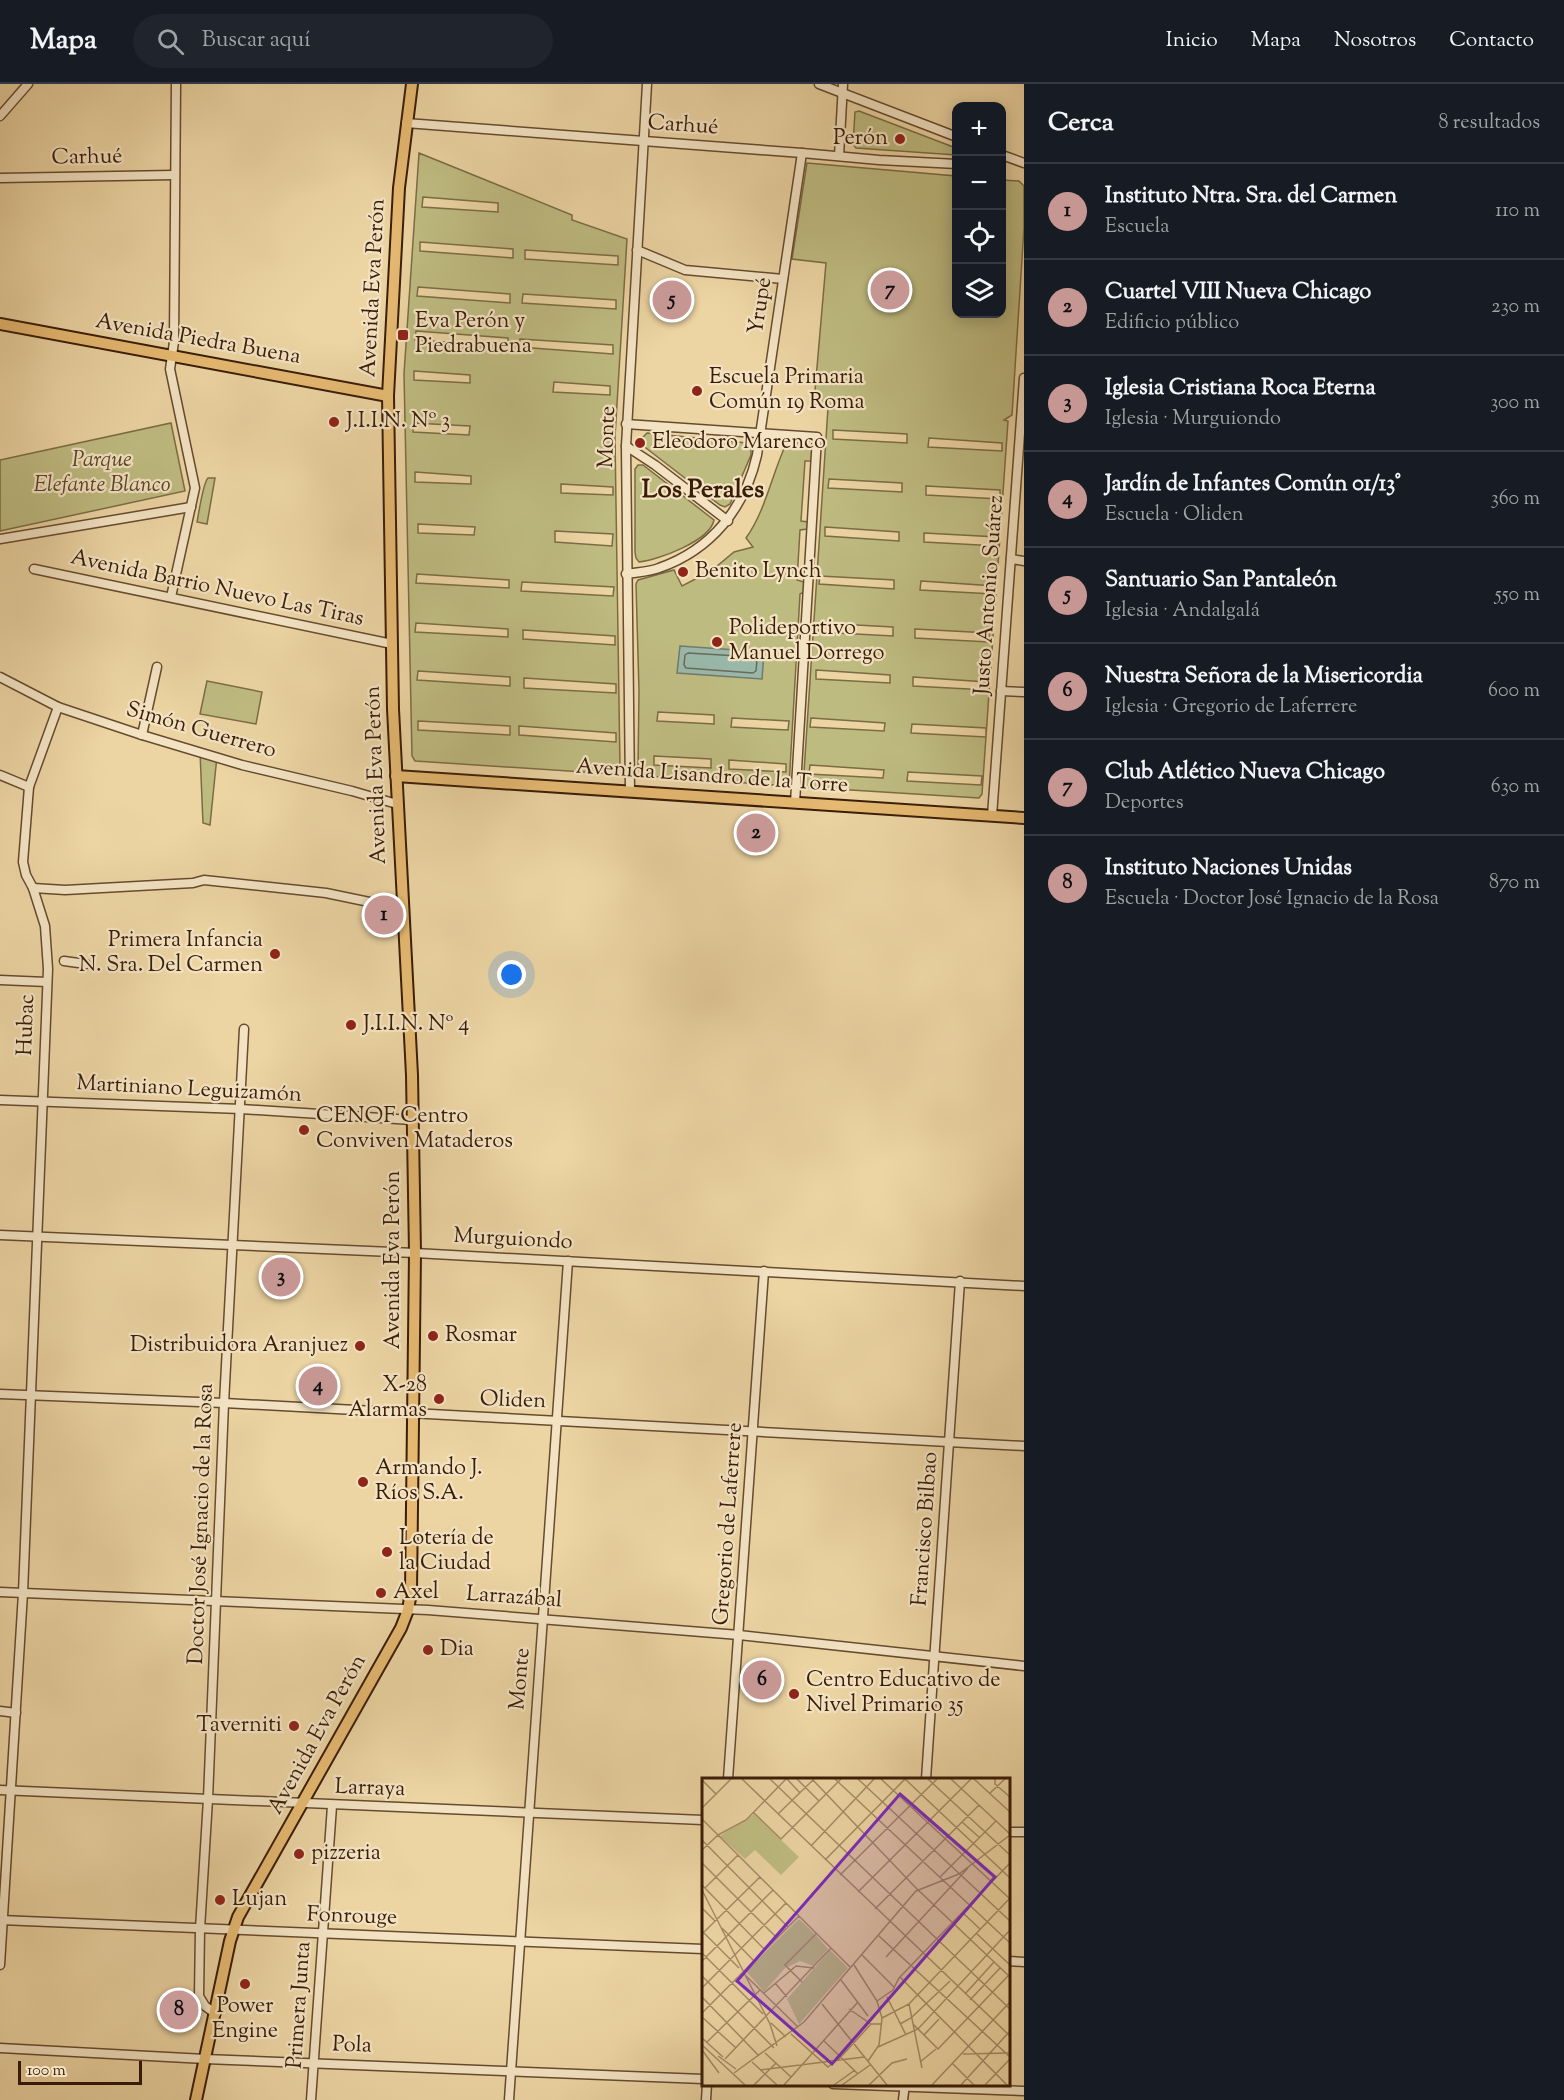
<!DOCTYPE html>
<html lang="es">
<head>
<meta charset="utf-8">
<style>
  :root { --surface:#171b24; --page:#20242c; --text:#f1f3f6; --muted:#9ea1a6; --line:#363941; --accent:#c59692 }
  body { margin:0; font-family:"Sorts Mill Goudy",serif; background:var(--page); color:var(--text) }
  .controls { position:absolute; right:18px; top:18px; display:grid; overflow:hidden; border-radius:12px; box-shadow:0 3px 15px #0003 }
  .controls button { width:54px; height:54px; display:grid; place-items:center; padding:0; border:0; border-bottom:2px solid var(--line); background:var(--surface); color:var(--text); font:30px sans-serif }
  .scale { position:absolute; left:18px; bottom:15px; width:124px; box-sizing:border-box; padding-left:6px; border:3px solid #3a1d08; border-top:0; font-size:16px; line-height:21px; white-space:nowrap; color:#3a1d08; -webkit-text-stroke:4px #f3e3c3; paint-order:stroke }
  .you { position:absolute; left:512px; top:891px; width:21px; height:21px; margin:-15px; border:4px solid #fff; border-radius:50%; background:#1a73e8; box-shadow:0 0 0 9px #1a73e833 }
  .badge { display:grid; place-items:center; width:39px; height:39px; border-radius:50%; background:var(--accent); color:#111; font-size:20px; font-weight:700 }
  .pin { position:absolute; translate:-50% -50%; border:3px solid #fff; box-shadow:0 2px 6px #0006 }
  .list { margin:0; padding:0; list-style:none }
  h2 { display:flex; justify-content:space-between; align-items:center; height:78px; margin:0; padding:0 24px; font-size:26px }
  h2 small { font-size:20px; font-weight:400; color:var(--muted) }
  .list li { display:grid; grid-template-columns:39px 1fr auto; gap:18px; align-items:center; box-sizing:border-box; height:96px; padding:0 24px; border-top:2px solid var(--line) }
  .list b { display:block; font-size:22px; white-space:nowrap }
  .list p { margin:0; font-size:20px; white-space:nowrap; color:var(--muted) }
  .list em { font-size:20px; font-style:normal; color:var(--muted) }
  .icon { flex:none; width:33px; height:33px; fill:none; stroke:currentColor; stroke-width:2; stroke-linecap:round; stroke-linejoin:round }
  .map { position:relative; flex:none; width:1024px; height:2016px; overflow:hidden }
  header { display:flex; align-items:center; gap:36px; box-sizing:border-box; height:84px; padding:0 30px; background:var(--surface); border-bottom:2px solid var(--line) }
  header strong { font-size:28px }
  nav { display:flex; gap:33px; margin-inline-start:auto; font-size:21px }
  .search { width:420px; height:54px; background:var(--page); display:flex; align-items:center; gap:15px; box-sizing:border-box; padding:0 21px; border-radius:33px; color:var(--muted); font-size:22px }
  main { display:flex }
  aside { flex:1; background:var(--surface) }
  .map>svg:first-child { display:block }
  .green { fill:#bebb81; stroke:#7c6c44; stroke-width:1.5; fill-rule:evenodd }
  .water { fill:#99b8aa; stroke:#737a69; stroke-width:1.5 }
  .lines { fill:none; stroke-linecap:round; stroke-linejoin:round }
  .shore { stroke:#6a6a59; stroke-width:1.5 }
  .minor-casing { stroke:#664b2f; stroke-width:11 }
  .major-casing { stroke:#3a1d08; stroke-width:14 }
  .minor { stroke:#f3e3c3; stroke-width:8 }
  .major { stroke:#e6ba72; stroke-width:10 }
  .poi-dot { fill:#8f2418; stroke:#f3e3c3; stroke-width:2 }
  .labels { text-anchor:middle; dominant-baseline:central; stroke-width:4.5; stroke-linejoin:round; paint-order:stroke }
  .street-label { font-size:22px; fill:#3a1d08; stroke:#f3e3c3 }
  .poi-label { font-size:22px; fill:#3a1d08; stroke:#f3e3c3; text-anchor:start }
  .park-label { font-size:22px; font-style:italic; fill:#5b4426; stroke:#f3e3c3 }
  .quarter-label { font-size:26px; font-weight:bold; fill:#3a1d08; stroke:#f3e3c3 }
  .inset-road { fill:none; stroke:#a58b65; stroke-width:1.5 }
  .view { fill:#7b2cbf; fill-opacity:0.15; stroke:#7b2cbf; stroke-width:3 }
  .inset-edge { fill:none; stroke:#3a1d08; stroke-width:3 }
</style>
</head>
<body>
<header>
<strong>Mapa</strong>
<div class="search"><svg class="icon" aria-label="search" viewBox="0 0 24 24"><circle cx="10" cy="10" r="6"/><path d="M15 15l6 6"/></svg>Buscar aquí</div>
<nav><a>Inicio</a><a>Mapa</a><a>Nosotros</a><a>Contacto</a></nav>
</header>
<main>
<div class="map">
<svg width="1024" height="2016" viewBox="0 0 1024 2016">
  <rect width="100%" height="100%" fill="#ecd4a3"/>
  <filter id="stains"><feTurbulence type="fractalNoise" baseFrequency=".00333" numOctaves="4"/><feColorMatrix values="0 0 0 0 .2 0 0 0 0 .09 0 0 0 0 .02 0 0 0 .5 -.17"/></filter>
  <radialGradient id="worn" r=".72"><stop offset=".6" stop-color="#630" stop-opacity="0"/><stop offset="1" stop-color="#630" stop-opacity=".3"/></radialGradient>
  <g class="green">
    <polygon points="859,27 956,64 956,71 856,64 853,60 855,28"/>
    <path d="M 419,69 L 572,131 L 572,136 L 627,155 L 615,353 L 620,684 L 614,690 L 415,677 L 412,672 L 404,290 ZM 423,113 L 498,119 L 498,128 L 422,123 ZM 420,158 L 513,165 L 513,174 L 420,167 ZM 525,166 L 618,172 L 618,181 L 525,175 ZM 418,203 L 510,210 L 510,219 L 417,212 ZM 523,210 L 616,216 L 616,225 L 522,219 ZM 416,247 L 508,254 L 508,262 L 415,256 ZM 520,255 L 613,261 L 613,270 L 519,263 ZM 414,287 L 470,291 L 470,299 L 414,296 ZM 554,298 L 610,302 L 610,311 L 553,308 ZM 413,339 L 470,342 L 469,351 L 413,348 ZM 415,388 L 471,392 L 471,400 L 415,398 ZM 561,400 L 613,403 L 613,411 L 561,409 ZM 418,440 L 475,443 L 474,451 L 418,449 ZM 555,447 L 613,450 L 612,462 L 555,458 ZM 417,490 L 509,496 L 509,504 L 416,499 ZM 522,498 L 614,503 L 613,512 L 521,507 ZM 416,539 L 508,545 L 508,553 L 415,548 ZM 523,546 L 615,552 L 615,561 L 523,555 ZM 418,587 L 510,593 L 510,602 L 417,596 ZM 524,594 L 616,600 L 616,609 L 524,604 ZM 418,637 L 510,642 L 510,651 L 418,646 ZM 519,642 L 616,649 L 616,658 L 519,651 Z"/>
    <path d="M 807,79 L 956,92 L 957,230 L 1002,230 L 1002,96 L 1019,97 L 1024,102 L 1024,144 L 1012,331 L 1004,336 L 1008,337 L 982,710 L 979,714 L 803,703 L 828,324 L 819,323 L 814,318 L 826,179 L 792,175 ZM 833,346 L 907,350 L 907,359 L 833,355 ZM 929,354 L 1002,359 L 1002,367 L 928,363 ZM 829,395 L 902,399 L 902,408 L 828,404 ZM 926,402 L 1000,406 L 1000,415 L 926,411 ZM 825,443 L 899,448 L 899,457 L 825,452 ZM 924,449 L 998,453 L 998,462 L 924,458 ZM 820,492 L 894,496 L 894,505 L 819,500 ZM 921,497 L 995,502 L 994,510 L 920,506 ZM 819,539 L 893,543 L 893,552 L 819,548 ZM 915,545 L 989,549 L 989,558 L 915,554 ZM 816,586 L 890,591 L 890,599 L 816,595 ZM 913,593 L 987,598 L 987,606 L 913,602 ZM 811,634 L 885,639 L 884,647 L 810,643 ZM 912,640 L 986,644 L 986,653 L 911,649 ZM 810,681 L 884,686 L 883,694 L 809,690 ZM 908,688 L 982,692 L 981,701 L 907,697 Z"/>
    <polygon points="171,339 185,407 0,447 0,376"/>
    <polygon points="647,349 747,359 751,366 751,371 730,420 725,423 720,421 642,361 642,354"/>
    <path d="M 787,358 L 808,360 L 813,363 L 812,377 L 805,377 L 801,437 L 808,438 L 807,445 L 800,446 L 797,496 L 804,498 L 804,508 L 800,510 L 789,702 L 645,692 L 638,685 L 639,607 L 636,500 L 638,496 L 674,486 L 682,502 L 711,487 L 734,468 L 753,463 L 746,454 C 766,426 772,389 787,358 ZM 658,628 L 714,631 L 714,640 L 657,637 ZM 732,634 L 789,637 L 788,646 L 731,643 ZM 654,672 L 711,675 L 711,684 L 654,681 ZM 729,676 L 786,680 L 786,688 L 729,685 Z"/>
    <path d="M 638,381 L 643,381 L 714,436 C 710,457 658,476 639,478 L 636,474 L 635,468 L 635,385 Z"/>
    <path d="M 208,394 L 215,394 L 207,440 L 197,438 C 199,428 203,399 208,394 Z"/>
    <polygon points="207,597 262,608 256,640 200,630"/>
    <polygon points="200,668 217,672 210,741 203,739"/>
  </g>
  <polygon class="water" points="680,562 764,568 762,595 677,589"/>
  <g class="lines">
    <polygon class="shore" points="688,569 755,573 757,576 756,587 753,589 686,584 684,581 685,571"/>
    <defs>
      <g id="minor">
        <polyline points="819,0 957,53"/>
        <polyline points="0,32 28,0"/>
        <polyline points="406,39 802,69 879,76 957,80"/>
        <polyline points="1002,71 1024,79"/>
        <polyline points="839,72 843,0"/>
        <polyline points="0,94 174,91"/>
        <polyline points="637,166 685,186 783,195"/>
        <polyline points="626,340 817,353 795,719"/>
        <polyline points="626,362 655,381 728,437"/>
        <polyline points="0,455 191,423"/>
        <polyline points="1011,475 1024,477"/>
        <polyline points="34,485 392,560"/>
        <path d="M 626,490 C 637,488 649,488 659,484 C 711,466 745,424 757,371 L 802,69"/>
        <polyline points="171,513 195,404 170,285 174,258 176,0"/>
        <polyline points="0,593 58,623 142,651 242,681 352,707 397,720"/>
        <polyline points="1001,607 1024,608"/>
        <polyline points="142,651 157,583"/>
        <polyline points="0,691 29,703"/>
        <polyline points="630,707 626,362 647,0"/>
        <polyline points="992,732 1024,294"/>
        <polyline points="33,804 65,806 193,799 204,796 326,809 403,825"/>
        <polyline points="64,877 86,880"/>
        <polyline points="0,896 47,898"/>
        <polyline points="0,1016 241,1025 412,1036"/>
        <polyline points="0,1151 415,1169 1024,1202"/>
        <polyline points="0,1310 224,1319 1024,1362"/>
        <polyline points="0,1508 428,1526 739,1551 1024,1582"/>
        <polyline points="0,1627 16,1629"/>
        <polyline points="728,1695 764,1187"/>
        <polyline points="926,1695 960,1197"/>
        <polyline points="0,1706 703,1736"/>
        <polyline points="1008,1748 1024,1748"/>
        <polyline points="0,1836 703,1865"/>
        <polyline points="1008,1877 1024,1878"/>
        <polyline points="0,1881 23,1509 48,885 45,842 33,804 26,791 23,778 29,703 58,623"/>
        <polyline points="216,1930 205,1922 199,1912 200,1845 208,1715 224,1319 244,945"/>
        <polyline points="0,1964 205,1975 703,1995"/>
        <polyline points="833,2000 1024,2007"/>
        <polyline points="311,2016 332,1722"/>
        <polyline points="509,2016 568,1177"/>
        <polyline points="706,2016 707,2000"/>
        <polyline points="903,2016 905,2000"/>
      </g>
      <g id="major">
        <polyline points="0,240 388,312"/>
        <polyline points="396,692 1024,734"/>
        <polyline points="196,2016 230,1857 238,1833 401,1544 408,1526 411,1508 415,1169 412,991 393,625 388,312 399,104 412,0"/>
      </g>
    </defs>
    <use href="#minor" class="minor-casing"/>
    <use href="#major" class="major-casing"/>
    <use href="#minor" class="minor"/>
    <use href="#major" class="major"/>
  </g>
  <g class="poi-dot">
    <circle cx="900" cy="55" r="6"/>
    <rect x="397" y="245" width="12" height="12" rx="3"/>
    <circle cx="697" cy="307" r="6"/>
    <circle cx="334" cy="338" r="6"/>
    <circle cx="640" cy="359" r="6"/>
    <circle cx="683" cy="488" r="6"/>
    <circle cx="717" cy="558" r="6"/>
    <circle cx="275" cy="870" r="6"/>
    <circle cx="351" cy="941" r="6"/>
    <circle cx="304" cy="1046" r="6"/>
    <circle cx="433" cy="1252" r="6"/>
    <circle cx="360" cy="1262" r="6"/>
    <circle cx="439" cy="1315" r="6"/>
    <circle cx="363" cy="1398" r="6"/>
    <circle cx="387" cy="1468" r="6"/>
    <circle cx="381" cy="1509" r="6"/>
    <circle cx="428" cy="1566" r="6"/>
    <circle cx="794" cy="1610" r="6"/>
    <circle cx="294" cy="1642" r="6"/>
    <circle cx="299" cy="1770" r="6"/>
    <circle cx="220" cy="1816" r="6"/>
    <circle cx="245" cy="1900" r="6"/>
  </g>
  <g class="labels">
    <g class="street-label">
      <text transform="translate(683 42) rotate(4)">Carhué</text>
      <text transform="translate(87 74) rotate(-1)">Carhué</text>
      <text transform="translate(374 204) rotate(-87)">Avenida Eva Perón</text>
      <text transform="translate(761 222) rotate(-81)">Yrupé</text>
      <text transform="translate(198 256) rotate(10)">Avenida Piedra Buena</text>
      <text transform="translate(608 353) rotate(-88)">Monte</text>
      <text transform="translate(217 505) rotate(12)">Avenida Barrio Nuevo Las Tiras</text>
      <text transform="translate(990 511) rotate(-86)">Justo Antonio Suárez</text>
      <text transform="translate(201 647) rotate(16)">Simón Guerrero</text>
      <text transform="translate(377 691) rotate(-92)">Avenida Eva Perón</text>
      <text transform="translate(712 693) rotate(4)">Avenida Lisandro de la Torre</text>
      <text transform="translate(27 941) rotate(-88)">Hubac</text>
      <text transform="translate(189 1006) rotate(3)">Martiniano Leguizamón</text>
      <text transform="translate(513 1156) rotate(3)">Murguiondo</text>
      <text transform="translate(394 1176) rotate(-90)">Avenida Eva Perón</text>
      <text transform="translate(513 1317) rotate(2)">Oliden</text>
      <text transform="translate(202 1440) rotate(-88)">Doctor José Ignacio de la Rosa</text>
      <text transform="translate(729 1440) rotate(-86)">Gregorio de Laferrere</text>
      <text transform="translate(926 1445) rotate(-86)">Francisco Bilbao</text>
      <text transform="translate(514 1514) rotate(4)">Larrazábal</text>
      <text transform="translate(521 1595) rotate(-85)">Monte</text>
      <text transform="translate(318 1651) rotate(-61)">Avenida Eva Perón</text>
      <text transform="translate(370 1705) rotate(2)">Larraya</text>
      <text transform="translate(352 1833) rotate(2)">Fonrouge</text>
      <text transform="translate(300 1921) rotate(-86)">Primera Junta</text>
      <text transform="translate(352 1962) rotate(2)">Pola</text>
    </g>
    <g class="poi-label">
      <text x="888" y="55" text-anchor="end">Perón</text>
      <text x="415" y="238">Eva Perón y<tspan x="415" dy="25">Piedrabuena</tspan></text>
      <text x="709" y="294">Escuela Primaria<tspan x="709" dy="25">Común 19 Roma</tspan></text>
      <text x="346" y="338">J.I.I.N. Nº 3</text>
      <text x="652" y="359">Eleodoro Marenco</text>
      <text x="695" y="488">Benito Lynch</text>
      <text x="729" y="545">Polideportivo<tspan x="729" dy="25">Manuel Dorrego</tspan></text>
      <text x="263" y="857" text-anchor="end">Primera Infancia<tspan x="263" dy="25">N. Sra. Del Carmen</tspan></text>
      <text x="363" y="941">J.I.I.N. Nº 4</text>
      <text x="316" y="1033">CENOF Centro<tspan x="316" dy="25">Conviven Mataderos</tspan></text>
      <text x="445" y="1252">Rosmar</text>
      <text x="348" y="1262" text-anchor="end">Distribuidora Aranjuez</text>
      <text x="427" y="1302" text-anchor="end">X-28<tspan x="427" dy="25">Alarmas</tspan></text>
      <text x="375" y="1385">Armando J.<tspan x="375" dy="25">Ríos S.A.</tspan></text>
      <text x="399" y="1455">Lotería de<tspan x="399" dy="25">la Ciudad</tspan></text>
      <text x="393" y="1509">Axel</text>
      <text x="440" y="1566">Dia</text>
      <text x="806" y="1597">Centro Educativo de<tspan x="806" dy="25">Nivel Primario 35</tspan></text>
      <text x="282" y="1642" text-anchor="end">Taverniti</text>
      <text x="311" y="1770">pizzeria</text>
      <text x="232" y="1816">Lujan</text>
      <text x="245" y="1923" text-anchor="middle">Power<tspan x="245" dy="25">Engine</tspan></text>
    </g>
    <g class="park-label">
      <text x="102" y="377">Parque<tspan x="102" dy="25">Elefante Blanco</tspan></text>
    </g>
    <g class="quarter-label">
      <text x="703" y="406">Los Perales</text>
    </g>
  </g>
  <g transform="translate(702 1694)">
    <rect width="308" height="308" fill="#ecd4a3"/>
    <path d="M 52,36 L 97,79 L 79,97 L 53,72 L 43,81 L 18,58 ZM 97,141 L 113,156 L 62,214 L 44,193 ZM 114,157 L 126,171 L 111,188 L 98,183 L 86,189 L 84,187 ZM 128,172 L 146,190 L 97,246 L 85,221 Z" fill="#bebb81"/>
    <path class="inset-road" d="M 40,1 L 308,258M 68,1 L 308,231M 85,1 L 98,15M 95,1 L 117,23M 110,1 L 214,110 L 308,199M 133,1 L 308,165M 156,1 L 308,143M 179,1 L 307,120M 203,1 L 308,100M 226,1 L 308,77M 249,1 L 308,56M 272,1 L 308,34M 293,1 L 293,6 L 308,19M 0,2 L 14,16M 288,15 L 303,1M 0,30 L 29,1M 51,34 L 79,61 L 139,1M 76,36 L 111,2M 0,41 L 149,190M 260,44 L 278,60M 16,57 L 44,42 L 84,1M 0,62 L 86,149M 109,68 L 172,1M 0,72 L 16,57M 123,82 L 203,1M 0,85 L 75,160M 138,97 L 235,1M 238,99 L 294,43M 0,107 L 63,172M 3,110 L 36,77M 0,112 L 68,246 L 75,268M 156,114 L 269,1M 0,130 L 13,143M 173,131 L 277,27M 260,134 L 278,151M 20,150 L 52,183M 0,153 L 37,190M 274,155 L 308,187M 0,156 L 58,99M 177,158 L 308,279M 0,175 L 61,236M 160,177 L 192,209M 184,179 L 266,90M 0,183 L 71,112M 152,187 L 175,223 L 180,240 L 177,267 L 166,283M 0,198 L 72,270M 44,198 L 95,248M 198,199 L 305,307M 139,202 L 166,238M 100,204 L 83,187 L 114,156M 73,205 L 85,219M 0,210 L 84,125M 62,215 L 94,188 L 112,190M 263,216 L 292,184M 0,219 L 57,278M 185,219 L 204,257M 268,222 L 298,190M 175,223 L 191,212 L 197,200 L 308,85M 120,226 L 185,307M 207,226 L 220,290M 147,231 L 169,246 L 180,246M 0,235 L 97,138M 0,239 L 34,270M 180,240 L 207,226 L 308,120M 69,245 L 84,259M 198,246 L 209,240 L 248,203M 211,246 L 236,271 L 306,198M 89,256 L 126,289 L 132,284M 222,257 L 237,241M 0,260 L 21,279M 122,263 L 156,296M 5,264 L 58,212M 0,267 L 43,307M 176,269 L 216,251 L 308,152M 0,272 L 17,295M 63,275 L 89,299M 261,276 L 308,275M 16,278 L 34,291M 23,281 L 129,170M 136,282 L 169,246M 50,284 L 75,307M 218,284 L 234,271M 250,285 L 272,307M 58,292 L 162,279M 32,295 L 102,244 L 214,113 L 257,96 L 308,57M 52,307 L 74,285M 82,307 L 156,224M 132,307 L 153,292M 140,307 L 168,287M 167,307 L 190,285 L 205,281M 230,307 L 308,224M 259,307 L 308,253M 283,307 L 308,281"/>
    <path class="view" d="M 198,16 L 293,99 L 130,286 L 35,203 Z"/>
    <rect width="308" height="308" class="inset-edge"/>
  </g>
  <rect width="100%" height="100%" filter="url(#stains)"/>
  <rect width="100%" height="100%" fill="url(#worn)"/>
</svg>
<div class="controls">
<button>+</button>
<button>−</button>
<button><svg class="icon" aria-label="locate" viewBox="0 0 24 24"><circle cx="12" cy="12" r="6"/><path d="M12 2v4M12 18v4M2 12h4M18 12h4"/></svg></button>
<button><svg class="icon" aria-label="layers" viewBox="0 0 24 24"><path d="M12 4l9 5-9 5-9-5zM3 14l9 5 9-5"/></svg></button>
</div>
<div class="scale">100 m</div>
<div class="you"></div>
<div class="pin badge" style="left:384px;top:831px">1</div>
<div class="pin badge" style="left:756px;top:749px">2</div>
<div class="pin badge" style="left:281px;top:1193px">3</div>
<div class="pin badge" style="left:318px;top:1302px">4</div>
<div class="pin badge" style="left:672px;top:216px">5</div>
<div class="pin badge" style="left:762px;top:1596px">6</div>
<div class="pin badge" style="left:890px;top:206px">7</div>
<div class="pin badge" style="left:179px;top:1926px">8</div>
</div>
<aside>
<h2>Cerca<small>8 resultados</small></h2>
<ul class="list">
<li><span class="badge">1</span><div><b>Instituto Ntra. Sra. del Carmen</b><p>Escuela</p></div><em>110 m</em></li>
<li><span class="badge">2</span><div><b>Cuartel VIII Nueva Chicago</b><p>Edificio público</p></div><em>230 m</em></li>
<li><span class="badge">3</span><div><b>Iglesia Cristiana Roca Eterna</b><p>Iglesia · Murguiondo</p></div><em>300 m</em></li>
<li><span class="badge">4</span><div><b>Jardín de Infantes Común 01/13°</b><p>Escuela · Oliden</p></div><em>360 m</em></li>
<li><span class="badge">5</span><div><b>Santuario San Pantaleón</b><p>Iglesia · Andalgalá</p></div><em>550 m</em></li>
<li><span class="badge">6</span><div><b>Nuestra Señora de la Misericordia</b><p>Iglesia · Gregorio de Laferrere</p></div><em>600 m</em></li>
<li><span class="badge">7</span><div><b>Club Atlético Nueva Chicago</b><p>Deportes</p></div><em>630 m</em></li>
<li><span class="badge">8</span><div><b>Instituto Naciones Unidas</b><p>Escuela · Doctor José Ignacio de la Rosa</p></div><em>870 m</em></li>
</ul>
</aside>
</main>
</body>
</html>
